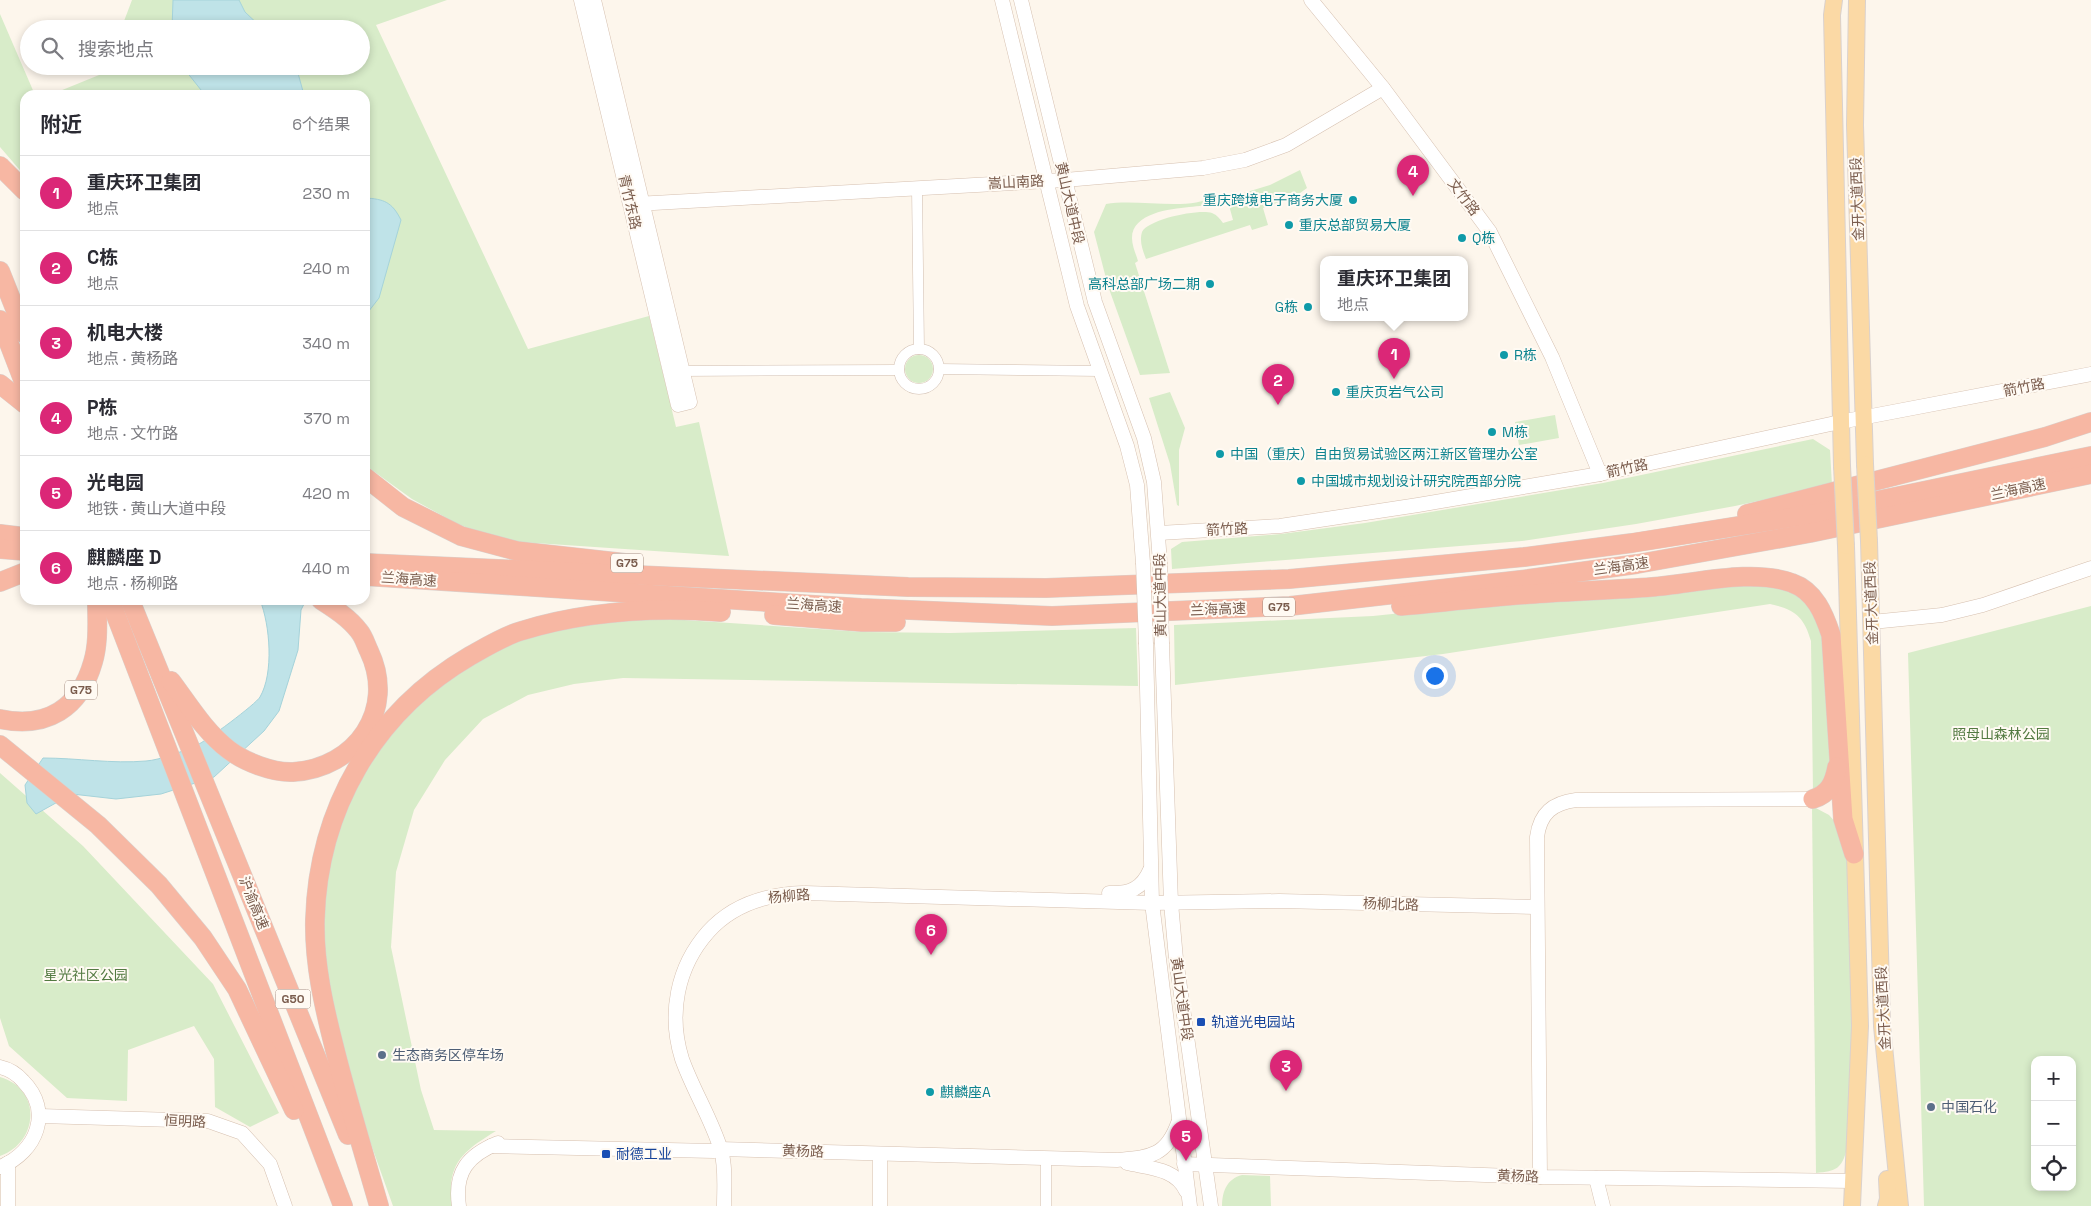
<!DOCTYPE html>
<html lang="zh">
<head>
<meta charset="utf-8">
<style>
  :root { --surface:#fff; --page:#f7f7f7; --text:#2b2b33; --muted:#7c7c81; --line:#e1e1e2; --accent:#db2777 }
  body { margin:0; font-family:"Space Grotesk","Noto Sans SC",sans-serif; background:var(--page); color:var(--text) }
  .controls { position:absolute; right:15px; bottom:15px; display:grid; overflow:hidden; border-radius:10px; box-shadow:0 2px 8px #0003 }
  .controls button { width:45px; height:45px; display:grid; place-items:center; padding:0; border:0; border-bottom:1px solid var(--line); background:var(--surface); color:var(--text); font:25px sans-serif }
  .you { position:absolute; left:1434px; top:675px; width:18px; height:18px; margin:-12px; border:4px solid #fff; border-radius:50%; background:#1a73e8; box-shadow:0 0 0 8px #1a73e833 }
  .badge { display:grid; place-items:center; width:32px; height:32px; border-radius:50%; background:var(--accent); color:#fff; font-size:16px; font-weight:700 }
  .pin { position:absolute; translate:-50% -41px; filter:drop-shadow(0 1px 2px #0008) }
  .pin::after { content:''; position:absolute; top:26px; width:18px; height:15px; background:inherit; clip-path:polygon(0 0,100% 0,50% 100%) }
  .popup { position:absolute; left:1320px; top:256px; width:148px; height:65px; box-sizing:border-box; display:grid; place-content:center; border-radius:10px; background:var(--surface); filter:drop-shadow(0 1px 4px #0005); font-size:16px; white-space:nowrap; color:var(--muted) }
  .popup b { font-size:19px; color:var(--text) }
  .popup::after { content:''; position:absolute; left:50%; top:100%; margin-left:-10px; border:10px solid transparent; border-top-color:var(--surface) }
  .list { margin:0; padding:0; list-style:none }
  h2 { display:flex; justify-content:space-between; align-items:center; height:65px; margin:0; padding:0 20px; font-size:21px }
  h2 small { font-size:16px; font-weight:400; color:var(--muted) }
  .list li { display:grid; grid-template-columns:32px 1fr auto; gap:15px; align-items:center; box-sizing:border-box; height:75px; padding:0 20px; border-top:1px solid var(--line) }
  .list b { display:block; font-size:19px; white-space:nowrap }
  .list p { margin:0; font-size:16px; white-space:nowrap; color:var(--muted) }
  .list em { font-size:16px; font-style:normal; color:var(--muted) }
  .icon { flex:none; width:28px; height:28px; fill:none; stroke:currentColor; stroke-width:2; stroke-linecap:round; stroke-linejoin:round }
  .map { position:relative; flex:none; width:2091px; height:1206px; overflow:hidden }
  .search { position:absolute; background:var(--surface); box-shadow:0 2px 8px #0003; left:20px; top:20px; width:350px; height:55px; display:flex; align-items:center; gap:12px; box-sizing:border-box; padding:0 18px; border-radius:28px; color:var(--muted); font-size:19px }
  .panel { position:absolute; background:var(--surface); box-shadow:0 2px 8px #0003; left:20px; top:90px; width:350px; height:515px; border-radius:15px }
  .map>svg:first-child { display:block }
  .green { fill:#d8ecc9; fill-rule:evenodd }
  .water { fill:#bfe3e8; stroke:#a5d3da }
  .lines { fill:none; stroke-linecap:round; stroke-linejoin:round }
  .street-casing { stroke:#d1beb0; stroke-width:11 }
  .secondary-casing { stroke:#d6c0b0; stroke-width:15 }
  .primary-casing { stroke:#dad1cd; stroke-width:18 }
  .highway-casing { stroke:#dad1cd; stroke-width:20 }
  .street { stroke:#fff; stroke-width:10 }
  .secondary { stroke:#fff; stroke-width:14 }
  .primary { stroke:#fbd9a5; stroke-width:16 }
  .highway { stroke:#f7b7a3; stroke-width:19 }
  .secondary-bridge-casing { stroke:#d6c0b0; stroke-width:15; stroke-linecap:butt }
  .primary-bridge-casing { stroke:#dad1cd; stroke-width:18; stroke-linecap:butt }
  .secondary-bridge { stroke:#fff; stroke-width:14 }
  .primary-bridge { stroke:#fbd9a5; stroke-width:16 }
  .culture-dot { fill:#0f9aa8; stroke:#fffaf3; stroke-width:2 }
  .transit-dot { fill:#1a4fb4; stroke:#fffaf3; stroke-width:2 }
  .service-dot { fill:#5c6f8a; stroke:#fffaf3; stroke-width:2 }
  .labels { text-anchor:middle; dominant-baseline:central; stroke-width:4; stroke-linejoin:round; paint-order:stroke }
  .shield { fill:#fffaf3; stroke:#a28b7f; stroke-width:1 }
  .shield-label { font-size:12px; font-weight:bold; fill:#7a5c4d }
  .street-label { font-size:14px; fill:#7a5c4d; stroke:#fffaf3 }
  .culture-label { font-size:14px; fill:#0d838f; stroke:#fffaf3; text-anchor:start }
  .park-label { font-size:14px; fill:#537a41; stroke:#fffaf3 }
  .transit-label { font-size:14px; fill:#164399; stroke:#fffaf3; text-anchor:start }
  .service-label { font-size:14px; fill:#4e5e75; stroke:#fffaf3; text-anchor:start }
</style>
</head>
<body>
<div class="map">
<svg width="2091" height="1206" viewBox="0 0 2091 1206">
  <rect width="100%" height="100%" fill="#fdf6ec"/>
  <g class="green">
    <polygon points="132,0 447,0 376,25 528,349 649,316 676,427 699,422 729,556 520,542 483,535 454,522 412,499 365,465 365,95 50,95 104,73 107,66 361,66 361,29 121,29"/>
    <polygon points="0,14 35,95 25,95 25,176 0,147"/>
    <path d="M 1300,170 L 1307,188 L 1296,196 L 1263,208 L 1268,225 L 1252,230 L 1250,225 L 1146,259 C 1143,251 1139,241 1142,232 C 1149,219 1198,209 1212,213 C 1217,215 1220,219 1223,223 L 1233,220 L 1227,198 L 1270,185 Z"/>
    <path d="M 1214,196 L 1217,197 L 1216,200 C 1208,206 1199,206 1189,207 C 1170,209 1132,213 1132,238 C 1132,246 1136,254 1138,261 L 1135,263 L 1170,373 L 1140,375 L 1108,286 L 1094,232 L 1106,204 C 1138,198 1189,212 1214,196 Z"/>
    <circle cx="919" cy="369" r="14"/>
    <polygon points="1170,392 1185,428 1179,450 1179,506 1177,505 1170,464 1149,398"/>
    <polygon points="1555,415 1559,438 1519,445 1515,422"/>
    <polygon points="1813,439 1830,450 1832,485 1735,506 1636,524 1522,541 1172,569 1171,549 1182,542 1281,534 1365,523 1603,483"/>
    <path d="M 1772,582 L 1806,597 L 1822,621 L 1832,758 L 1825,783 L 1813,793 L 1811,641 C 1804,616 1794,609 1770,604 L 1443,654 L 1175,685 L 1174,625 L 1373,616 L 1498,603 Z"/>
    <path d="M 2091,606 L 2091,1206 L 1924,1206 L 1908,653 ZM 2035,1060 L 2072,1060 L 2072,1187 L 2035,1187 Z"/>
    <path d="M 654,618 L 863,632 L 950,633 L 1136,628 L 1138,686 L 623,678 L 574,684 L 528,695 L 483,719 L 445,760 L 414,810 L 396,872 L 391,947 L 421,1090 L 434,1130 L 496,1131 C 463,1151 445,1165 453,1206 L 393,1206 L 357,1105 L 326,989 L 322,923 L 326,883 L 335,841 L 347,801 L 391,729 L 453,672 L 522,638 L 565,626 Z"/>
    <polygon points="0,773 83,846 213,984 279,1113 250,1127 215,1107 214,1059 194,1026 128,1050 127,1101 67,1098 9,1046 0,1018"/>
    <path d="M 1812,806 L 1829,815 L 1836,823 L 1847,854 L 1854,1021 L 1847,1148 C 1842,1169 1836,1171 1816,1173 Z"/>
    <path d="M 0,1077 C 42,1089 39,1142 0,1156 Z"/>
    <path d="M 1242,1175 L 1270,1176 L 1271,1206 L 1222,1206 C 1222,1191 1227,1179 1242,1175 Z"/>
  </g>
  <g class="water">
    <polygon points="173,0 239,0 245,12 263,29 172,29"/>
    <polygon points="182,66 296,66 304,95 205,95"/>
    <path d="M 365,198 C 384,199 392,202 401,220 L 379,298 L 365,316 Z"/>
    <path d="M 260,600 L 306,600 L 301,610 L 298,650 L 279,711 L 264,731 L 214,777 L 161,794 L 116,799 L 72,794 L 36,814 L 27,803 L 25,785 L 43,758 C 77,758 112,764 146,761 C 160,760 184,751 197,745 C 205,742 256,704 260,697 C 274,673 270,625 260,600 Z"/>
  </g>
  <g class="lines">
    <defs>
      <g id="street">
        <polyline points="917,188 919,349"/>
        <circle cx="919" cy="369" r="20"/>
        <polyline points="939,369 1100,371"/>
        <polyline points="678,371 899,370"/>
        <polyline points="1046,1206 1046,1158"/>
      </g>
      <g id="secondary">
        <polyline points="581,0 678,405 690,402 594,0"/>
        <polyline points="1002,0 1077,306 1127,446 1137,485 1143,563"/>
        <polyline points="1021,0 1095,302 1144,438 1154,482 1160,563"/>
        <polyline points="1311,0 1383,88 1490,232 1552,357 1600,474"/>
        <polyline points="636,204 1065,180 1203,168 1245,160 1286,145 1383,88"/>
        <polyline points="1159,533 1280,526 1418,505 1600,474 1840,422 2091,374"/>
        <polyline points="1872,622 1942,615 1983,605 2091,568"/>
        <polyline points="1146,644 1152,903 1190,1206"/>
        <polyline points="1162,644 1171,903 1176,959 1211,1206"/>
        <path d="M 1109,893 C 1129,894 1142,889 1150,870"/>
        <path d="M 0,1067 C 9,1069 17,1074 23,1081 C 53,1111 37,1152 0,1167"/>
        <polyline points="40,1116 208,1121 242,1133 270,1164 285,1206"/>
        <path d="M 491,1146 L 714,1151 L 720,1149 L 1117,1160 C 1149,1157 1166,1157 1178,1123"/>
        <path d="M 1127,1163 C 1148,1168 1176,1168 1186,1191"/>
        <polyline points="1184,1164 1540,1177 1852,1181"/>
        <path d="M 1540,1177 L 1537,837 C 1540,813 1553,803 1576,800 L 1813,799"/>
        <polyline points="1596,1178 1603,1206"/>
        <polyline points="8,1206 8,1163"/>
        <path d="M 459,1206 C 454,1172 468,1155 498,1143"/>
        <path d="M 724,1206 C 724,1187 726,1168 721,1150 C 711,1118 693,1090 682,1059 C 668,1014 677,967 708,932 C 733,904 768,894 804,893 L 1152,903 L 1279,901 L 1537,907"/>
        <polyline points="880,1206 880,1154"/>
      </g>
      <g id="primary">
        <polyline points="1834,0 1832,15 1842,466"/>
        <polyline points="1857,0 1855,125 1865,464"/>
        <polyline points="1869,541 1882,1026 1900,1206"/>
        <polyline points="1846,546 1860,1026 1852,1206"/>
        <polyline points="1886,1206 1888,1199 1887,1179"/>
      </g>
      <g id="highway">
        <polyline points="0,166 25,191"/>
        <polyline points="0,271 25,334"/>
        <polyline points="0,320 25,385"/>
        <polyline points="0,384 25,404"/>
        <polyline points="365,477 403,507 461,536 517,551 625,563"/>
        <polyline points="1747,514 2045,437 2091,422"/>
        <polyline points="0,534 25,537"/>
        <polyline points="0,549 25,551"/>
        <polyline points="365,563 908,587 1046,588 1289,579 1524,557 1632,543 1813,514 2091,456"/>
        <polyline points="365,576 861,608 1052,616 1290,606 1528,579 1637,564 1810,533 2091,474"/>
        <polyline points="0,582 25,572"/>
        <polyline points="110,600 343,1206"/>
        <polyline points="130,600 348,1135"/>
        <path d="M 1401,606 C 1445,602 1490,597 1534,594 C 1573,591 1613,590 1652,587 C 1693,584 1753,568 1792,583 C 1815,591 1824,614 1831,635 L 1843,819 L 1854,854"/>
        <polyline points="774,615 862,622 896,622"/>
        <path d="M 171,681 C 189,705 205,732 229,750 C 245,762 273,773 293,772 C 356,768 397,710 369,651 C 366,645 364,637 359,631 C 349,618 335,609 321,600"/>
        <path d="M 0,719 C 47,729 80,708 93,662 C 99,642 97,620 97,600"/>
        <polyline points="0,745 98,825 159,885 203,938 237,989 294,1110"/>
        <path d="M 1813,799 C 1829,794 1834,783 1837,767"/>
        <path d="M 379,1206 C 364,1154 348,1102 335,1050 C 324,1007 314,964 315,920 C 318,809 374,712 470,656 C 486,647 504,636 521,631 C 586,611 654,607 721,612"/>
      </g>
    </defs>
    <use href="#street" class="street-casing"/>
    <use href="#secondary" class="secondary-casing"/>
    <use href="#primary" class="primary-casing"/>
    <use href="#highway" class="highway-casing"/>
    <use href="#street" class="street"/>
    <use href="#secondary" class="secondary"/>
    <use href="#primary" class="primary"/>
    <use href="#highway" class="highway"/>
    <defs>
      <g id="secondary-bridge">
        <polyline points="1143,563 1146,644"/>
        <polyline points="1160,563 1162,644"/>
      </g>
      <g id="primary-bridge">
        <polyline points="1865,464 1869,541"/>
        <polyline points="1842,466 1846,546"/>
      </g>
    </defs>
    <use href="#secondary-bridge" class="secondary-bridge-casing"/>
    <use href="#primary-bridge" class="primary-bridge-casing"/>
    <use href="#secondary-bridge" class="secondary-bridge"/>
    <use href="#primary-bridge" class="primary-bridge"/>
  </g>
  <g class="culture-dot">
    <circle cx="1353" cy="200" r="5"/>
    <circle cx="1289" cy="225" r="5"/>
    <circle cx="1462" cy="238" r="5"/>
    <circle cx="1210" cy="284" r="5"/>
    <circle cx="1308" cy="307" r="5"/>
    <circle cx="1504" cy="355" r="5"/>
    <circle cx="1336" cy="392" r="5"/>
    <circle cx="1492" cy="432" r="5"/>
    <circle cx="1220" cy="454" r="5"/>
    <circle cx="1301" cy="481" r="5"/>
    <circle cx="930" cy="1092" r="5"/>
  </g>
  <g class="transit-dot">
    <rect x="1196" y="1017" width="10" height="10" rx="2.5"/>
    <rect x="601" y="1149" width="10" height="10" rx="2.5"/>
  </g>
  <g class="service-dot">
    <circle cx="382" cy="1055" r="5"/>
    <circle cx="1931" cy="1107" r="5"/>
  </g>
  <g class="labels">
    <g class="shield">
      <rect x="611" y="553.5" width="32" height="19" rx="4"/>
      <rect x="1263" y="597.5" width="32" height="19" rx="4"/>
      <rect x="65" y="680.5" width="32" height="19" rx="4"/>
      <rect x="275.5" y="989.5" width="35" height="19" rx="4"/>
    </g>
    <g class="shield-label">
      <text x="627" y="563">G75</text>
      <text x="1279" y="607">G75</text>
      <text x="81" y="690">G75</text>
      <text x="293" y="999">G50</text>
    </g>
    <g class="street-label">
      <text transform="translate(1016 182) rotate(-3)">嵩山南路</text>
      <text transform="translate(1464 197) rotate(53)">文竹路</text>
      <text transform="translate(1857 199) rotate(-92)">金开大道西段</text>
      <text transform="translate(630 202) rotate(77)">青竹东路</text>
      <text transform="translate(1070 203) rotate(77)">黄山大道中段</text>
      <text transform="translate(2024 387) rotate(-11)">箭竹路</text>
      <text transform="translate(1627 468) rotate(-12)">箭竹路</text>
      <text transform="translate(2018 489) rotate(-12)">兰海高速</text>
      <text transform="translate(1227 529) rotate(-3)">箭竹路</text>
      <text transform="translate(1621 566) rotate(-8)">兰海高速</text>
      <text transform="translate(409 579) rotate(4)">兰海高速</text>
      <text transform="translate(1160 595) rotate(-91)">黄山大道中段</text>
      <text transform="translate(1871 603) rotate(-92)">金开大道西段</text>
      <text transform="translate(814 605) rotate(4)">兰海高速</text>
      <text transform="translate(1218 609) rotate(-2)">兰海高速</text>
      <text transform="translate(789 896) rotate(-5)">杨柳路</text>
      <text transform="translate(254 903) rotate(68)">沪渝高速</text>
      <text transform="translate(1391 904) rotate(2)">杨柳北路</text>
      <text transform="translate(1182 999) rotate(82)">黄山大道中段</text>
      <text transform="translate(1883 1008) rotate(-93)">金开大道西段</text>
      <text transform="translate(185 1121) rotate(3)">恒明路</text>
      <text transform="translate(803 1151) rotate(2)">黄杨路</text>
      <text transform="translate(1518 1176) rotate(2)">黄杨路</text>
    </g>
    <g class="culture-label">
      <text x="1343" y="200" text-anchor="end">重庆跨境电子商务大厦</text>
      <text x="1299" y="225">重庆总部贸易大厦</text>
      <text x="1472" y="238">Q栋</text>
      <text x="1200" y="284" text-anchor="end">高科总部广场二期</text>
      <text x="1298" y="307" text-anchor="end">G栋</text>
      <text x="1514" y="355">R栋</text>
      <text x="1346" y="392">重庆页岩气公司</text>
      <text x="1502" y="432">M栋</text>
      <text x="1230" y="454">中国（重庆）自由贸易试验区两江新区管理办公室</text>
      <text x="1311" y="481">中国城市规划设计研究院西部分院</text>
      <text x="940" y="1092">麒麟座A</text>
    </g>
    <g class="park-label">
      <text x="2001" y="734">照母山森林公园</text>
      <text x="86" y="975">星光社区公园</text>
    </g>
    <g class="transit-label">
      <text x="1211" y="1022">轨道光电园站</text>
      <text x="616" y="1154">耐德工业</text>
    </g>
    <g class="service-label">
      <text x="392" y="1055">生态商务区停车场</text>
      <text x="1941" y="1107">中国石化</text>
    </g>
  </g>
</svg>
<div class="controls">
<button>+</button>
<button>−</button>
<button><svg class="icon" aria-label="locate" viewBox="0 0 24 24"><circle cx="12" cy="12" r="6"/><path d="M12 2v4M12 18v4M2 12h4M18 12h4"/></svg></button>
</div>
<div class="you"></div>
<div class="pin badge" style="left:1394px;top:379px">1</div>
<div class="popup"><b>重庆环卫集团</b>地点</div>
<div class="pin badge" style="left:1278px;top:405px">2</div>
<div class="pin badge" style="left:1286px;top:1091px">3</div>
<div class="pin badge" style="left:1413px;top:196px">4</div>
<div class="pin badge" style="left:1186px;top:1161px">5</div>
<div class="pin badge" style="left:931px;top:955px">6</div>
<div class="search"><svg class="icon" aria-label="search" viewBox="0 0 24 24"><circle cx="10" cy="10" r="6"/><path d="M15 15l6 6"/></svg>搜索地点</div>
<section class="panel">
<h2>附近<small>6个结果</small></h2>
<ul class="list">
<li><span class="badge">1</span><div><b>重庆环卫集团</b><p>地点</p></div><em>230 m</em></li>
<li><span class="badge">2</span><div><b>C栋</b><p>地点</p></div><em>240 m</em></li>
<li><span class="badge">3</span><div><b>机电大楼</b><p>地点 · 黄杨路</p></div><em>340 m</em></li>
<li><span class="badge">4</span><div><b>P栋</b><p>地点 · 文竹路</p></div><em>370 m</em></li>
<li><span class="badge">5</span><div><b>光电园</b><p>地铁 · 黄山大道中段</p></div><em>420 m</em></li>
<li><span class="badge">6</span><div><b>麒麟座 D</b><p>地点 · 杨柳路</p></div><em>440 m</em></li>
</ul>
</section>
</div>
</body>
</html>
